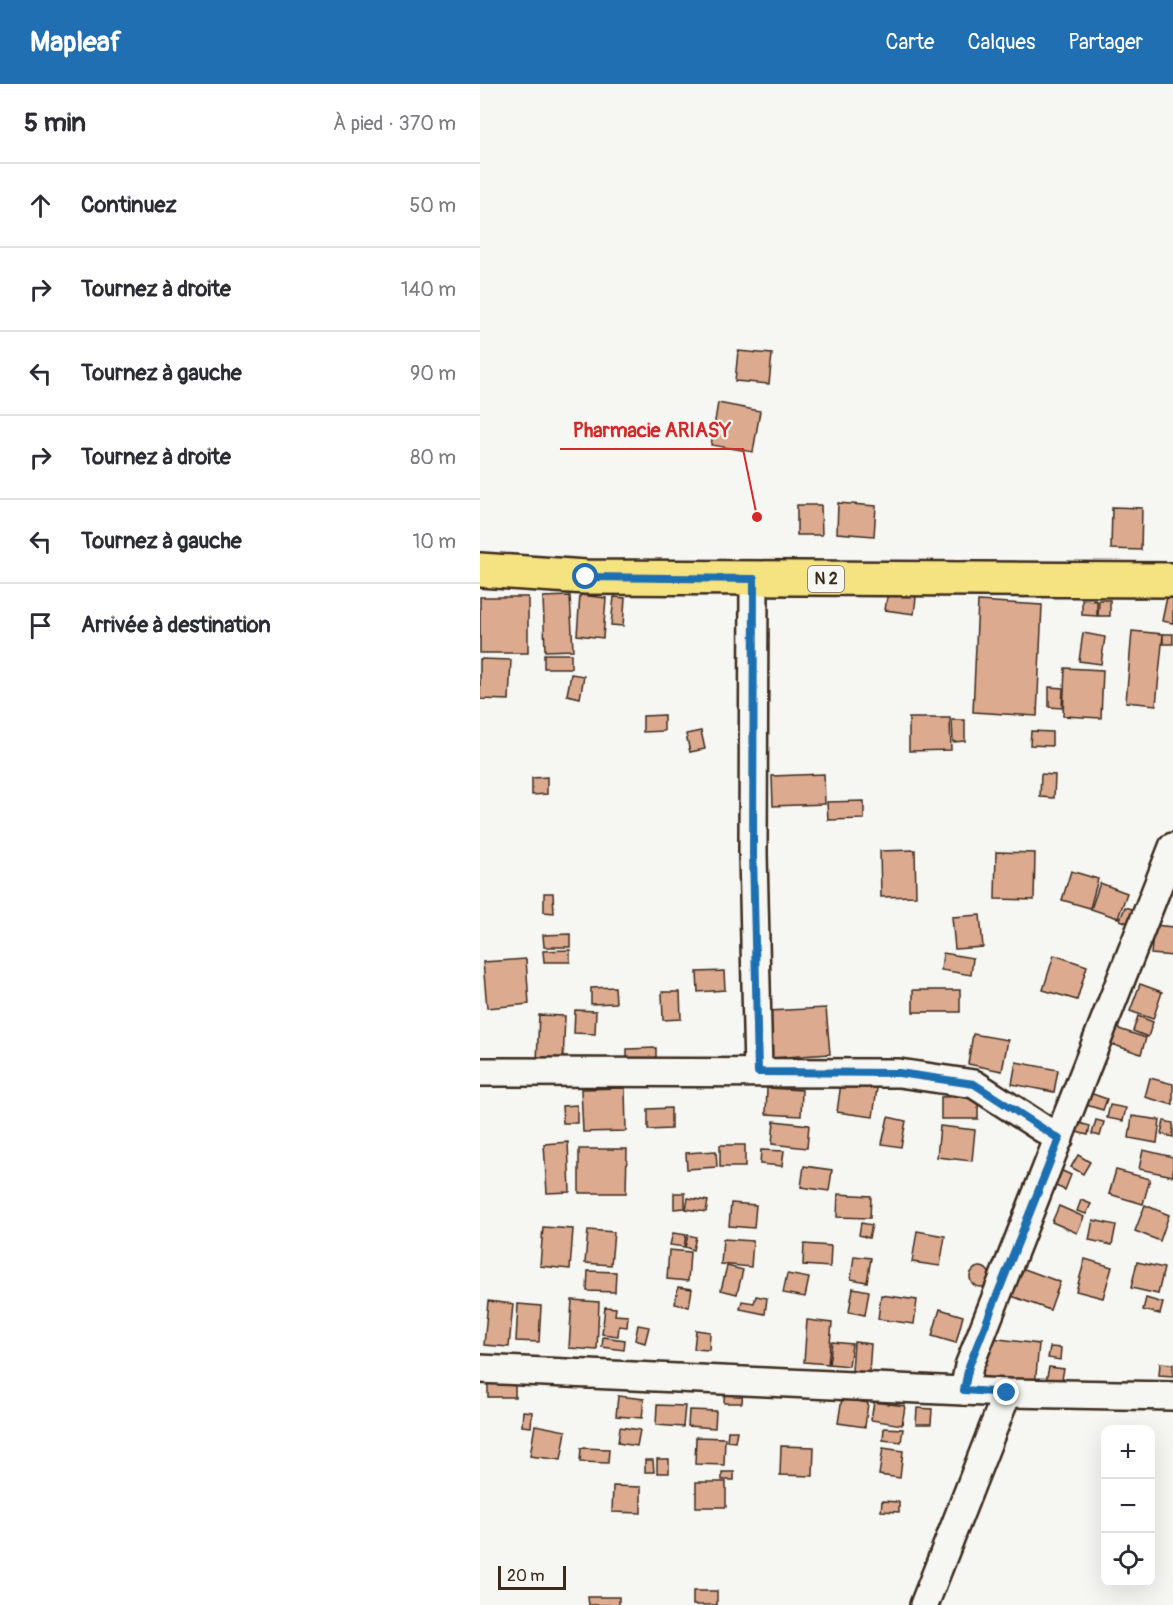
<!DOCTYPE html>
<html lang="fr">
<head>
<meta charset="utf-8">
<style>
  :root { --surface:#fff; --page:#f2f2f3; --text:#2b2b33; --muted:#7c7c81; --line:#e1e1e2; --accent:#1f6fb2 }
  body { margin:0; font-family:Pangolin,sans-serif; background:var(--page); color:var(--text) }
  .controls { position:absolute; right:18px; bottom:18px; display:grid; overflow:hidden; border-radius:12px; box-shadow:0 6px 24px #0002 }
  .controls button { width:54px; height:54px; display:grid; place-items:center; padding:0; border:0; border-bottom:2px solid var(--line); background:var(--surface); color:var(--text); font:30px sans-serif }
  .scale { position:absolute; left:18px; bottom:15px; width:68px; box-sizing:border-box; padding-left:6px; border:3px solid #3b2a1e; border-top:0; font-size:16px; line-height:21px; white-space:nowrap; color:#3b2a1e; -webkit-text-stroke:4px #f6f6f2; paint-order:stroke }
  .stop { position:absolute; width:18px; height:18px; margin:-14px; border:4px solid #1f6fb2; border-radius:50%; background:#fff }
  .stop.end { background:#1f6fb2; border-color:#fff; box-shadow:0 2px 6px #0008 }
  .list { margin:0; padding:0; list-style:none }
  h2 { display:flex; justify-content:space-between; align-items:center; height:78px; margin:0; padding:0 24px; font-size:26px }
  h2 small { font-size:20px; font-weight:400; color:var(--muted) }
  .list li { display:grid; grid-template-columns:39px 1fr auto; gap:18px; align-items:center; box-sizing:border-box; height:84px; padding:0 24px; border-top:2px solid var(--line) }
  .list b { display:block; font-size:22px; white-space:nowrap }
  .list em { font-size:20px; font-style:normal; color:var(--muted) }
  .icon { flex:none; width:33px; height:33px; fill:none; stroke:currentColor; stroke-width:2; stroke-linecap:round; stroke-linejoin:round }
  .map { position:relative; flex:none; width:693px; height:1521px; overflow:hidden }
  header { display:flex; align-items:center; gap:36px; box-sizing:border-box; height:84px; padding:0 30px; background:var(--accent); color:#fff }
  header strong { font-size:28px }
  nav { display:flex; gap:33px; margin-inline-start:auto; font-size:21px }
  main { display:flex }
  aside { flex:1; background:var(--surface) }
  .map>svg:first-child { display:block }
  .building { fill:#dcaa8f; stroke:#3b2a1e; stroke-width:1.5 }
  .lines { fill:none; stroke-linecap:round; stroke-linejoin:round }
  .street-casing { stroke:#3b2a1e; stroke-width:32 }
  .primary-casing { stroke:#3b2a1e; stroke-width:38 }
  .street { stroke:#f6f6f2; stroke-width:27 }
  .primary { stroke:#f5e382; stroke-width:33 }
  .route { stroke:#1f6fb2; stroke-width:8 }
  .labels { text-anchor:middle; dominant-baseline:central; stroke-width:4.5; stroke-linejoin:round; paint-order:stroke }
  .shield { fill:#f6f6f2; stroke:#73675e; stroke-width:1.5 }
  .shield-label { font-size:16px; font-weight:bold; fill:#3b2a1e }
  .leader { fill:none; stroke:#d62828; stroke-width:2 }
  .callout-dot { fill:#d62828; stroke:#f6f6f2; stroke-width:2 }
  .callout-label { font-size:20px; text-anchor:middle; font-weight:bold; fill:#d62828; stroke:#f6f6f2; stroke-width:4.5; stroke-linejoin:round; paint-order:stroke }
</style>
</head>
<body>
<header>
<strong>Mapleaf</strong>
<nav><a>Carte</a><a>Calques</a><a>Partager</a></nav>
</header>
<main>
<aside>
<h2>5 min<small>À pied · 370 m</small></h2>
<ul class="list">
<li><svg class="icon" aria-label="ahead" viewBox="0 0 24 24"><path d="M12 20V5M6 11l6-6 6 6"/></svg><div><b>Continuez</b></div><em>50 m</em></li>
<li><svg class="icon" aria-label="right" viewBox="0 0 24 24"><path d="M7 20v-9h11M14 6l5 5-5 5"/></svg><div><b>Tournez à droite</b></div><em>140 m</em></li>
<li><svg class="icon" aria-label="left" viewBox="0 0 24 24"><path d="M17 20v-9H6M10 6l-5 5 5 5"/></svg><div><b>Tournez à gauche</b></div><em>90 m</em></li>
<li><svg class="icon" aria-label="right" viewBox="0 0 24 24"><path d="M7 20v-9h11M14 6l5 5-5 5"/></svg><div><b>Tournez à droite</b></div><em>80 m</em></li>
<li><svg class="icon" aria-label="left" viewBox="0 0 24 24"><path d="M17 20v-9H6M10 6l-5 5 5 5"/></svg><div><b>Tournez à gauche</b></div><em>10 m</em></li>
<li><svg class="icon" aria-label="arrive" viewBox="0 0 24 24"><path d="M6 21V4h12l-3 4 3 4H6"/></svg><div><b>Arrivée à destination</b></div></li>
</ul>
</aside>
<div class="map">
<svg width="693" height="1521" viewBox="0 0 693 1521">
  <rect width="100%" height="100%" fill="#f6f6f2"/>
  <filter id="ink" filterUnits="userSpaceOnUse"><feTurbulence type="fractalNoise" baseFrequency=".0167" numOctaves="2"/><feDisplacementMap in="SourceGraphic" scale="12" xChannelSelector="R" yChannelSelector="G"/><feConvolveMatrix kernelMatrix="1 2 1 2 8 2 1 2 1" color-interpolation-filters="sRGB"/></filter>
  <g filter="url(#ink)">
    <g class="building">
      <polygon points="258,267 292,270 289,300 255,297"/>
      <polygon points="238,319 280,327 273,368 231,361"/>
      <polygon points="358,419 396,422 394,452 357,449"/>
      <polygon points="317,421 341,421 342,451 317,451"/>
      <polygon points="632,423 662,424 661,466 631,465"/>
      <polygon points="409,501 437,505 434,530 405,526"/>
      <polygon points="688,508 693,509 693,539 682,537"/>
      <polygon points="100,511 126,514 123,554 97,551"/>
      <polygon points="90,512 93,566 65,567 63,513"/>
      <rect x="0" y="513" width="48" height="56"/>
      <polygon points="134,513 145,514 143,542 131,541"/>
      <polygon points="602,516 617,517 617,532 602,531"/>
      <polygon points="619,516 630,516 630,532 618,532"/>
      <polygon points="498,517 562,521 557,632 493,628"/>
      <polygon points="652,547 683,550 676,621 646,618"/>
      <polygon points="603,549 625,553 621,580 599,577"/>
      <rect x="683" y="550" width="10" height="10"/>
      <rect x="64" y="570" width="27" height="14"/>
      <polygon points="0,575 31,576 29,616 0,615"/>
      <polygon points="585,584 623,586 621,634 583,632"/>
      <polygon points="91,590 104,592 100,614 87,611"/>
      <polygon points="569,603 583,604 582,624 569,623"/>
      <polygon points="184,631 184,647 163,648 163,632"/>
      <polygon points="429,634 470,634 471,666 429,667"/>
      <polygon points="472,636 485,636 485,657 473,658"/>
      <polygon points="221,647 225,665 210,668 206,650"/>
      <polygon points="551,647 572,648 572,662 550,661"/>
      <polygon points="344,690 345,720 293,722 292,692"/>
      <polygon points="561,690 575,691 574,714 560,713"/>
      <polygon points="67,693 67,710 52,711 52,694"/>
      <polygon points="384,717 384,735 348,736 347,718"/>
      <polygon points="435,766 436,812 401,813 400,767"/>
      <polygon points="516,768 555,769 554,816 515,815"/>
      <polygon points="591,787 618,795 610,824 582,816"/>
      <polygon points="620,799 647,809 638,834 611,825"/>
      <polygon points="64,809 73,809 74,829 64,828"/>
      <polygon points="645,823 656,826 651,840 640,836"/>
      <polygon points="500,831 503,863 475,865 472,833"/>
      <polygon points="674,841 693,843 693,872 671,870"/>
      <polygon points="90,850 90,863 64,863 63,851"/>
      <polygon points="90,866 90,878 64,878 63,867"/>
      <polygon points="463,869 493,874 491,891 461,886"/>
      <polygon points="574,871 607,882 597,916 563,906"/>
      <polygon points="46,875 49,920 7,924 3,878"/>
      <polygon points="244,887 245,906 218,908 217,888"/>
      <polygon points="660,900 682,908 673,935 650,927"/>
      <polygon points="135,903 136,919 111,920 111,904"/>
      <rect x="433" y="906" width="47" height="22"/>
      <polygon points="182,908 200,908 201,935 183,936"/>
      <polygon points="346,924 350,970 291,974 288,927"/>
      <polygon points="95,926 116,927 115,950 94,949"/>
      <polygon points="59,931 85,932 83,979 57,978"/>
      <polygon points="658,932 673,938 668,953 653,947"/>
      <polygon points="636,944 666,954 661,970 631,960"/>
      <polygon points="493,950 528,956 522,987 488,980"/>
      <polygon points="176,964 176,974 147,974 147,965"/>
      <polygon points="536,978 578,986 574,1008 532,1000"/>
      <polygon points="362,992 398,997 393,1033 357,1028"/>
      <polygon points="670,994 693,1000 693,1021 665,1013"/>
      <polygon points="145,1004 146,1047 103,1048 101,1005"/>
      <polygon points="287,1004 322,1006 321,1032 286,1030"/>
      <polygon points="607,1008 627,1015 623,1026 603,1020"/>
      <polygon points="498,1012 498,1035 461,1035 461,1013"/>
      <polygon points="97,1021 97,1039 83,1039 82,1022"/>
      <polygon points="630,1021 646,1024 643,1037 627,1034"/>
      <polygon points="191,1024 191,1045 168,1046 168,1025"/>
      <polygon points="652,1032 680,1036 677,1059 649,1054"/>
      <polygon points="408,1033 426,1037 421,1063 402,1060"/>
      <polygon points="616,1036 624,1038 620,1052 612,1050"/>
      <polygon points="294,1037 329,1041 327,1064 292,1060"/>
      <polygon points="684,1037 693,1039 693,1053 681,1050"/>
      <polygon points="599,1039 610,1042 608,1051 596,1048"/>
      <polygon points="460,1042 495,1046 492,1077 457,1073"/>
      <polygon points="88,1058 90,1108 67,1109 64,1060"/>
      <rect x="240" y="1061" width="25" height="22"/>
      <polygon points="99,1065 147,1065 146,1109 99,1109"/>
      <polygon points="281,1066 304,1067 302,1082 280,1080"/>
      <polygon points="663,1066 693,1073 693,1092 659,1085"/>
      <polygon points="236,1067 237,1083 207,1085 206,1069"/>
      <polygon points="598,1071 610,1078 603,1090 591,1083"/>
      <polygon points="324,1082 352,1086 349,1107 321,1103"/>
      <polygon points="576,1084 591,1091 585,1106 569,1099"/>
      <polygon points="636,1086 670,1095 663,1120 629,1110"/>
      <polygon points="194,1109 205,1109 205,1124 194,1125"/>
      <polygon points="358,1110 391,1112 390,1134 357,1133"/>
      <polygon points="208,1114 228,1117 226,1128 206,1125"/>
      <polygon points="601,1116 611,1120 606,1130 597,1127"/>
      <polygon points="251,1119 276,1121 274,1144 249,1142"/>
      <polygon points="665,1121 689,1131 680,1157 655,1147"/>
      <polygon points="579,1122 604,1133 597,1149 572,1138"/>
      <polygon points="613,1136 636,1141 632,1161 609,1156"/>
      <polygon points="381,1139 392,1141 389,1154 379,1151"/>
      <polygon points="63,1143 93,1145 90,1185 60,1182"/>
      <polygon points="108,1146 134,1148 131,1181 105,1179"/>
      <polygon points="437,1147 465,1152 460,1182 432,1178"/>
      <polygon points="193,1149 206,1151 204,1163 190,1161"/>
      <polygon points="208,1151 216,1153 213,1166 205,1163"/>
      <polygon points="243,1155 273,1157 271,1183 241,1180"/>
      <polygon points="324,1160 351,1162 350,1183 323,1181"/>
      <polygon points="189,1166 210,1168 208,1197 187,1195"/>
      <polygon points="374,1172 391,1174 387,1198 371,1195"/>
      <polygon points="605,1175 632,1183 623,1214 596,1207"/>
      <polygon points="657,1178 684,1184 678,1210 651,1204"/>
      <polygon points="247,1182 263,1186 257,1210 241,1206"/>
      <polygon points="536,1182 580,1198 570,1226 526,1210"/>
      <circle cx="500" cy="1193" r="10"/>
      <polygon points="108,1187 136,1188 135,1208 107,1207"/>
      <polygon points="307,1190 329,1194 325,1213 303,1209"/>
      <polygon points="198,1203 212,1205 209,1223 195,1220"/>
      <polygon points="373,1204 389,1207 385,1231 369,1228"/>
      <polygon points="401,1211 437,1216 434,1240 398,1235"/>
      <polygon points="276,1212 287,1214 285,1230 260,1225 262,1217 274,1219"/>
      <polygon points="666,1214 683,1219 680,1230 663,1226"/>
      <polygon points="92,1216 119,1218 117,1266 89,1264"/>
      <polygon points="8,1217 33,1220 29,1263 4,1261"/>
      <polygon points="38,1220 61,1222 59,1258 36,1257"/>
      <polygon points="125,1223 136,1224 135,1231 148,1232 147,1243 139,1242 138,1252 122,1250"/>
      <polygon points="460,1225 483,1232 476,1259 452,1252"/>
      <polygon points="327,1236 352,1239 348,1280 324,1278"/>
      <polygon points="158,1241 169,1243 165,1259 155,1256"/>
      <polygon points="216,1246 230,1248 229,1266 214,1265"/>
      <polygon points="123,1253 145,1256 144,1266 122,1263"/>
      <polygon points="503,1253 559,1260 555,1301 498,1294"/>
      <polygon points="352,1258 372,1260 369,1282 349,1280"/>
      <polygon points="374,1258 391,1260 389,1289 372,1287"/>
      <polygon points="570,1263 581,1264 580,1276 568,1274"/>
      <polygon points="680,1279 693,1280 693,1292 679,1291"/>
      <polygon points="569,1283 584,1285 581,1300 566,1297"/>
      <polygon points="8,1290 35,1291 35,1313 8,1313"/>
      <polygon points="245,1298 263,1298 262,1319 244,1319"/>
      <polygon points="138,1312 164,1315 162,1334 136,1332"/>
      <polygon points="362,1314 388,1319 385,1343 358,1339"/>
      <polygon points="394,1318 425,1322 422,1341 391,1336"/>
      <polygon points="177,1321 205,1322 203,1343 176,1341"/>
      <polygon points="437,1324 452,1325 451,1340 436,1340"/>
      <polygon points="209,1326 236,1327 235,1344 208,1342"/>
      <polygon points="43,1327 52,1328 51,1343 42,1342"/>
      <polygon points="55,1341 86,1347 81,1376 50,1372"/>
      <polygon points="140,1343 160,1346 157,1362 138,1359"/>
      <polygon points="404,1344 423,1345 421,1358 403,1356"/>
      <polygon points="248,1347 257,1347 255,1358 247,1357"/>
      <polygon points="216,1353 245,1354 244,1381 215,1380"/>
      <polygon points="301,1362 334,1363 333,1392 300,1391"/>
      <polygon points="101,1364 129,1365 128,1379 100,1378"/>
      <polygon points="403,1364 423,1367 420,1394 399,1391"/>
      <rect x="177" y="1375" width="12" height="14"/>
      <polygon points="165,1376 173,1376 174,1388 165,1388"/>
      <rect x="242" y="1388" width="12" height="8"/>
      <rect x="216" y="1398" width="30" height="25"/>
      <polygon points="133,1402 161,1403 161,1429 132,1428"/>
      <polygon points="402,1417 419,1418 419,1428 401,1427"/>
      <rect x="213" y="1507" width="24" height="14"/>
      <polygon points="108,1513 139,1513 139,1521 109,1521"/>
    </g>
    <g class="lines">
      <defs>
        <g id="street">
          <polyline points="274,495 273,770 278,988"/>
          <polyline points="0,988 419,989 494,1000 579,1055"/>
          <polyline points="0,1285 527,1309 693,1312"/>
          <polyline points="484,1307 489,1282 693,763"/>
          <polyline points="444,1521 527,1309"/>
        </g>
        <polyline id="primary" points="0,486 106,493 693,496"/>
      </defs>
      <use href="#street" class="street-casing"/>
      <use href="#primary" class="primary-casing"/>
      <use href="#street" class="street"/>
      <use href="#primary" class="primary"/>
    </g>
  </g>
  <g class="lines" filter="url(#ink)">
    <polyline class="route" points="106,493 274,495 273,770 278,988 419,989 494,1000 579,1055 489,1282 484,1306 527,1309"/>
  </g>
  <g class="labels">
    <rect class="shield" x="328" y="482" width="36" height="26" rx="4.5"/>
    <g class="shield-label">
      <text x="346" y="495">N 2</text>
    </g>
  </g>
  <path class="leader" d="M277 433L263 365H80"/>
  <circle class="callout-dot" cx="277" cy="433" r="6"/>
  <g class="callout-label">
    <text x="172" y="353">Pharmacie ARIASY</text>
  </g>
</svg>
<div class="controls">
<button>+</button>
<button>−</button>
<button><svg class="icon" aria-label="locate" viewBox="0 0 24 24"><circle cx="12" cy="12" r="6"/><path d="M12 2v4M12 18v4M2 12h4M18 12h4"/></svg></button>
</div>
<div class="scale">20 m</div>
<div class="stop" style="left:106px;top:493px"></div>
<div class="stop end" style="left:527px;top:1309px"></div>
</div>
</main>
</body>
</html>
